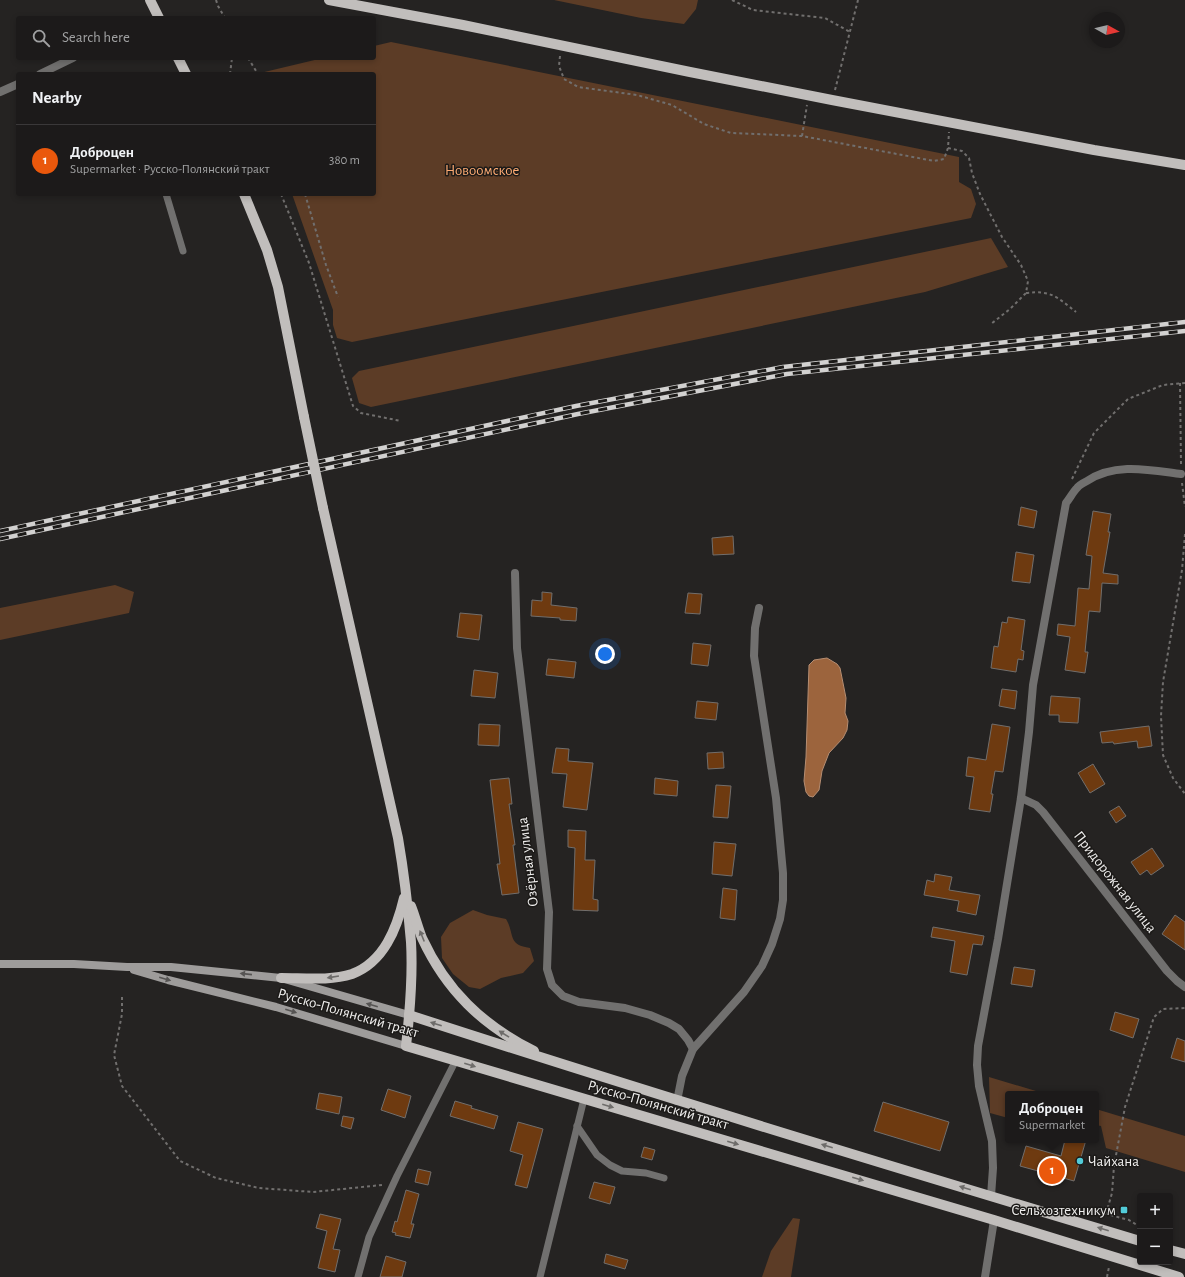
<!DOCTYPE html>
<html lang="en">
<head>
<meta charset="utf-8">
<style>
  :root { --surface:#1c1a1a; --page:#292727; --text:#f1f3f6; --muted:#a0a1a2; --line:#3a3839; --accent:#ea580c }
  body { margin:0; font-family:"Alegreya Sans",sans-serif; background:var(--page); color:var(--text) }
  .controls { position:absolute; right:12px; bottom:12px; display:grid; overflow:hidden; border-radius:4px; box-shadow:0 2px 6px #0003 }
  .controls button { width:36px; height:36px; display:grid; place-items:center; padding:0; border:0; border-bottom:1px solid var(--line); background:var(--surface); color:var(--text); font:20px sans-serif }
  .compass { position:absolute; left:1089px; top:12px; width:36px; height:36px; border-radius:50%; background:var(--surface); box-shadow:0 2px 6px #0003; rotate:98deg }
  .you { position:absolute; left:605px; top:654px; width:14px; height:14px; margin:-10px; border:3px solid #fff; border-radius:50%; background:#1a73e8; box-shadow:0 0 0 6px #1a73e833 }
  .badge { display:grid; place-items:center; width:26px; height:26px; border-radius:50%; background:var(--accent); color:#fff; font-size:13px; font-weight:700 }
  .pin { position:absolute; translate:-50% -50%; border:2px solid #fff; box-shadow:0 1px 4px #0006 }
  .popup { position:absolute; left:1005px; top:1091px; width:94px; height:52px; box-sizing:border-box; display:grid; place-content:center; border-radius:4px; background:var(--surface); filter:drop-shadow(0 1px 3px #0005); font-size:13px; white-space:nowrap; color:var(--muted) }
  .popup b { font-size:15px; color:var(--text) }
  .popup::after { content:''; position:absolute; left:50%; top:100%; margin-left:-8px; border:8px solid transparent; border-top-color:var(--surface) }
  .list { margin:0; padding:0; list-style:none }
  h2 { display:flex; justify-content:space-between; align-items:center; height:52px; margin:0; padding:0 16px; font-size:17px }
  h2 small { font-size:13px; font-weight:400; color:var(--muted) }
  .list li { display:grid; grid-template-columns:26px 1fr auto; gap:12px; align-items:center; box-sizing:border-box; height:72px; padding:0 16px; border-top:1px solid var(--line) }
  .list b { display:block; font-size:15px; white-space:nowrap }
  .list p { margin:0; font-size:13px; white-space:nowrap; color:var(--muted) }
  .list em { font-size:13px; font-style:normal; color:var(--muted) }
  .icon { flex:none; width:22px; height:22px; fill:none; stroke:currentColor; stroke-width:2; stroke-linecap:round; stroke-linejoin:round }
  .map { position:relative; flex:none; width:1185px; height:1277px; overflow:hidden }
  .search { position:absolute; background:var(--surface); box-shadow:0 2px 6px #0003; left:16px; top:16px; width:360px; height:44px; display:flex; align-items:center; gap:10px; box-sizing:border-box; padding:0 14px; border-radius:4px; color:var(--muted); font-size:15px }
  .panel { position:absolute; background:var(--surface); box-shadow:0 2px 6px #0003; left:16px; top:72px; width:360px; height:124px; border-radius:4px }
  .map>svg:first-child { display:block }
  .green { fill:#5c3c26 }
  .water { fill:#9c643d; stroke:#b58d72 }
  .building { fill:#6e3a10; stroke:#716e6c }
  .lines { fill:none; stroke-linecap:round; stroke-linejoin:round }
  .path { stroke:#716f6e; stroke-width:2; stroke-dasharray:3 3; stroke-linecap:butt }
  .lane { stroke:#71706f; stroke-width:7 }
  .street { stroke:#71706f; stroke-width:8 }
  .secondary { stroke:#9e9c9b; stroke-width:8 }
  .primary { stroke:#c1bebc; stroke-width:10 }
  .rail-casing { stroke:#d2d1d0; stroke-width:4.5 }
  .rail { stroke:#1c1a18; stroke-width:3; stroke-dasharray:9; stroke-linecap:butt }
  .primary-bridge { stroke:#c1bebc; stroke-width:10 }
  .oneway { fill:#6e6c6a }
  .oneway2 { fill:#565453 }
  .poi-dot { fill:#52cbd8; stroke:#1c1a18; stroke-width:1.5 }
  .labels { text-anchor:middle; dominant-baseline:central; stroke-width:3; stroke-linejoin:round; paint-order:stroke }
  .park-label { font-size:15px; fill:#fdab73; stroke:#1c1a18 }
  .street-label { font-size:15px; fill:#efeeed; stroke:#1c1a18 }
  .poi-label { font-size:15px; fill:#efeeed; stroke:#1c1a18; text-anchor:start }
</style>
</head>
<body>
<div class="map">
<svg width="1185" height="1277" viewBox="0 0 1185 1277">
  <rect width="100%" height="100%" fill="#252322"/>
  <g class="green">
    <polygon points="554,0 698,0 696,9 684,24 641,18"/>
    <polygon points="391,42 959,157 959,182 971,189 976,204 971,218 352,342 337,338 333,325 333,310 292,194 374,194 374,74 256,74 323,58 374,58 374,46"/>
    <polygon points="991,238 1008,267 925,292 371,407 359,403 352,378 359,371"/>
    <polygon points="115,585 134,592 129,613 0,640 0,608"/>
    <path d="M 473,910 L 487,915 L 506,919 C 515,934 507,945 530,948 L 534,961 L 523,973 L 501,978 L 480,989 L 469,987 L 453,974 L 442,958 L 441,937 L 450,923 Z"/>
    <polygon points="989,1077 1046,1094 1008,1094 1008,1118 990,1113"/>
    <polygon points="1096,1109 1185,1136 1185,1172 1106,1148 1101,1126 1096,1125"/>
    <polygon points="793,1218 800,1219 791,1277 762,1277 771,1251"/>
  </g>
  <polygon class="water" points="827,658 837,664 840,668 846,698 845,713 848,721 847,730 843,738 829,753 822,771 819,790 813,797 809,796 806,792 804,781 806,757 809,665 814,660"/>
  <g class="building">
    <polygon points="1021,507 1037,511 1034,528 1018,525"/>
    <polygon points="1093,511 1111,514 1108,532 1110,532 1103,573 1118,575 1118,584 1102,583 1100,612 1089,611 1085,652 1088,652 1085,673 1065,670 1070,637 1057,635 1058,624 1075,626 1078,588 1089,589 1092,556 1086,555"/>
    <polygon points="733,536 734,554 713,555 712,538"/>
    <polygon points="1016,552 1034,555 1030,583 1012,581"/>
    <polygon points="542,592 552,593 551,605 577,608 576,621 560,620 560,618 531,616 532,600 542,601"/>
    <polygon points="688,593 702,594 700,614 685,613"/>
    <polygon points="460,613 482,615 479,640 457,637"/>
    <polygon points="1008,617 1025,620 1021,650 1024,651 1023,660 1018,659 1016,672 991,668 994,646 998,647 1002,622 1007,623"/>
    <polygon points="693,643 711,645 708,666 691,664"/>
    <polygon points="548,659 576,662 574,678 546,675"/>
    <polygon points="474,670 498,673 495,698 471,696"/>
    <polygon points="1002,689 1017,691 1015,709 999,706"/>
    <polygon points="1051,696 1080,698 1078,723 1059,722 1059,715 1049,715"/>
    <polygon points="697,701 718,703 716,720 695,718"/>
    <polygon points="479,724 500,725 499,746 478,745"/>
    <polygon points="992,724 1010,727 1003,772 995,771 991,794 993,794 990,812 969,809 974,777 966,776 968,757 986,760"/>
    <polygon points="1149,726 1152,746 1138,748 1137,741 1114,744 1113,742 1102,743 1100,732"/>
    <polygon points="556,748 569,749 568,761 593,763 587,810 563,807 567,774 552,773"/>
    <polygon points="723,752 724,768 708,769 707,753"/>
    <polygon points="1093,764 1105,784 1090,793 1078,773"/>
    <polygon points="509,778 512,804 509,804 515,845 513,845 519,893 502,895 497,864 500,864 490,780"/>
    <polygon points="655,778 678,781 677,796 654,794"/>
    <polygon points="716,785 731,786 728,818 713,817"/>
    <polygon points="1119,806 1126,816 1116,823 1109,812"/>
    <polygon points="568,830 586,831 585,860 595,860 593,899 598,900 598,911 573,910 575,848 568,847"/>
    <polygon points="714,842 736,844 732,876 712,874"/>
    <polygon points="1152,848 1164,866 1151,875 1147,870 1140,875 1131,862"/>
    <polygon points="935,874 952,877 949,890 980,895 976,915 957,911 959,901 924,895 927,880 934,882"/>
    <polygon points="723,888 737,890 735,920 720,918"/>
    <polygon points="1175,915 1185,922 1185,950 1162,934"/>
    <polygon points="933,927 984,936 982,945 973,944 967,975 950,972 955,941 931,937"/>
    <polygon points="1014,967 1035,970 1032,987 1011,984"/>
    <polygon points="1115,1012 1139,1019 1133,1038 1110,1030"/>
    <polygon points="1177,1038 1185,1041 1185,1062 1171,1058"/>
    <polygon points="388,1089 411,1096 405,1118 381,1110"/>
    <polygon points="319,1093 342,1097 339,1114 316,1109"/>
    <polygon points="455,1101 472,1106 471,1108 498,1116 494,1129 450,1116"/>
    <polygon points="883,1102 949,1122 940,1151 874,1131"/>
    <polygon points="343,1116 354,1118 351,1129 341,1126"/>
    <polygon points="518,1122 543,1129 527,1188 515,1185 523,1155 510,1151"/>
    <polygon points="1065,1140 1086,1140 1074,1181 1020,1166 1026,1146 1061,1156"/>
    <polygon points="644,1147 655,1150 652,1160 641,1157"/>
    <polygon points="418,1169 431,1172 428,1185 415,1182"/>
    <polygon points="594,1182 615,1187 610,1204 589,1198"/>
    <polygon points="406,1190 419,1194 411,1224 414,1224 410,1238 395,1235 396,1233 392,1232 395,1221 397,1222"/>
    <polygon points="320,1214 341,1219 333,1249 340,1250 335,1272 318,1268 327,1231 316,1228"/>
    <polygon points="606,1254 628,1260 625,1269 604,1263"/>
    <polygon points="386,1256 406,1262 402,1277 380,1277"/>
  </g>
  <g class="lines">
    <g class="path">
      <polyline points="216,0 218,6 225,18"/>
      <polyline points="732,0 753,10 825,18 850,32"/>
      <polyline points="560,56 559,66 564,79 578,87 637,95 672,105 704,124 731,133 802,136 934,161 944,159 948,148 949,132"/>
      <polyline points="248,58 258,74"/>
      <polyline points="230,74 232,58"/>
      <polyline points="835,90 858,0"/>
      <polyline points="802,136 807,105"/>
      <polyline points="948,148 962,151 969,158 972,173 980,194 1002,237 1021,265 1028,281 1026,293 1010,309 991,324"/>
      <polyline points="281,194 309,263 353,406 361,413 401,421"/>
      <polyline points="305,194 326,265 338,297"/>
      <path d="M 1026,293 C 1051,290 1057,297 1076,312"/>
      <polyline points="1180,383 1181,464"/>
      <polyline points="1072,479 1094,433 1128,399 1163,385 1185,383"/>
      <polyline points="1182,483 1185,507"/>
      <polyline points="1185,534 1182,570 1163,682 1161,716 1163,755 1173,778 1185,794"/>
      <polyline points="122,997 122,1014 114,1055 122,1086 180,1161 216,1178 259,1188 313,1192 382,1185"/>
      <polyline points="1099,1212 1129,1220 1140,1227"/>
      <polyline points="1106,1214 1112,1193 1114,1166 1125,1107 1154,1017 1163,1009 1185,1008"/>
      <polyline points="1107,1277 1109,1267"/>
    </g>
    <g class="lane">
      <polyline points="166,194 183,251"/>
      <polyline points="577,1126 597,1155 610,1165 622,1171 646,1173 664,1178"/>
      <polyline points="358,1277 369,1237 397,1176 456,1060"/>
      <polyline points="540,1277 584,1099"/>
    </g>
    <g class="street">
      <polyline points="40,74 73,58"/>
      <polyline points="0,92 18,84"/>
      <polyline points="515,573 517,648 549,912 547,969 552,985 563,996 579,1002 625,1008 650,1015 669,1023 679,1029 688,1040 693,1049"/>
      <polyline points="1021,798 1036,805 1043,812 1167,971 1177,981 1185,987"/>
      <polyline points="677,1101 682,1076 693,1049 744,992 762,966 772,944 780,919 783,900 783,873 776,798 754,656 755,628 759,608"/>
      <path d="M 991,1196 L 993,1168 L 992,1141 L 979,1086 L 977,1065 L 978,1046 L 998,939 L 1021,798 L 1029,732 L 1033,685 L 1066,503 C 1070,498 1073,492 1077,488 C 1079,485 1083,483 1087,481 C 1115,462 1150,470 1181,474"/>
      <polyline points="985,1277 994,1220"/>
    </g>
    <g class="secondary">
      <polyline points="0,964 74,964 127,967 171,967 281,978 409,1015"/>
      <polyline points="134,970 168,980 276,1007 406,1046"/>
    </g>
    <g class="primary">
      <polyline points="150,0 159,18"/>
      <polyline points="329,0 463,25 690,72 832,100 1094,150 1185,165"/>
      <polyline points="178,58 186,74"/>
      <polyline points="244,194 267,250 278,287 304,417"/>
      <path d="M 323,508 L 398,838 C 404,873 408,907 411,942 C 413,976 410,1011 406,1046 L 994,1220 L 1179,1277"/>
      <path d="M 411,906 C 415,916 418,928 422,938 C 446,990 482,1025 534,1051"/>
      <path d="M 281,978 C 304,978 330,981 352,974 C 384,962 397,928 404,898"/>
      <path d="M 409,1015 C 652,1094 896,1168 1140,1241"/>
      <polyline points="1170,1250 1185,1254"/>
    </g>
    <defs>
      <g id="rail">
        <polyline points="0,531 576,406 783,367 1185,322"/>
        <polyline points="0,539 578,414 787,374 1185,331"/>
      </g>
    </defs>
    <use href="#rail" class="rail-casing"/>
    <use href="#rail" class="rail"/>
    <polyline class="primary-bridge" points="304,417 323,508"/>
  </g>
  <defs><path id="oneway-solid" d="M-6-.8H1V-3.2L6.5 0L1 3.2V.8H-6Z"/></defs>
  <g class="oneway">
    <use href="#oneway-solid" transform="translate(422 936) rotate(-112)"/>
    <use href="#oneway-solid" transform="translate(333 977) rotate(171)"/>
    <use href="#oneway-solid" transform="translate(436 1024) rotate(-162)"/>
    <use href="#oneway-solid" transform="translate(504 1034) rotate(-148)"/>
    <use href="#oneway-solid" transform="translate(470 1065) rotate(17)"/>
    <use href="#oneway-solid" transform="translate(608 1106) rotate(16)"/>
    <use href="#oneway-solid" transform="translate(733 1143) rotate(16)"/>
    <use href="#oneway-solid" transform="translate(827 1146) rotate(-163)"/>
    <use href="#oneway-solid" transform="translate(858 1179) rotate(16)"/>
    <use href="#oneway-solid" transform="translate(965 1188) rotate(-163)"/>
    <use href="#oneway-solid" transform="translate(1103 1229) rotate(-163)"/>
  </g>
  <g class="oneway2">
    <use href="#oneway-solid" transform="translate(246 974) rotate(-174)"/>
    <use href="#oneway-solid" transform="translate(165 979) rotate(16)"/>
    <use href="#oneway-solid" transform="translate(372 1005) rotate(-164)"/>
    <use href="#oneway-solid" transform="translate(291 1011) rotate(17)"/>
  </g>
  <g class="poi-dot">
    <circle cx="1080" cy="1161" r="4"/>
    <rect x="1120" y="1206" width="8" height="8" rx="2"/>
  </g>
  <g class="labels">
    <g class="park-label">
      <text x="482" y="170">Новоомское</text>
    </g>
    <g class="street-label">
      <text transform="translate(528 862) rotate(-97)">Озёрная улица</text>
      <text transform="translate(1115 882) rotate(52)">Придорожная улица</text>
      <text transform="translate(348 1013) rotate(16)">Русско-Полянский тракт</text>
      <text transform="translate(658 1105) rotate(16)">Русско-Полянский тракт</text>
    </g>
    <g class="poi-label">
      <text x="1088" y="1161">Чайхана</text>
      <text x="1116" y="1210" text-anchor="end">Сельхозтехникум</text>
    </g>
  </g>
</svg>
<div class="controls">
<button>+</button>
<button>−</button>
</div>
<svg class="compass" viewBox="-18 -18 36 36"><path d="M0-13l5 13h-10z" fill="#e53935"/><path d="M0 13l5-13h-10z" fill="#a0a1a2"/></svg>
<div class="you"></div>
<div class="pin badge" style="left:1052px;top:1171px">1</div>
<div class="popup"><b>Доброцен</b>Supermarket</div>
<div class="search"><svg class="icon" aria-label="search" viewBox="0 0 24 24"><circle cx="10" cy="10" r="6"/><path d="M15 15l6 6"/></svg>Search here</div>
<section class="panel">
<h2>Nearby<small></small></h2>
<ul class="list">
<li><span class="badge">1</span><div><b>Доброцен</b><p>Supermarket · Русско-Полянский тракт</p></div><em>380 m</em></li>
</ul>
</section>
</div>
</body>
</html>
